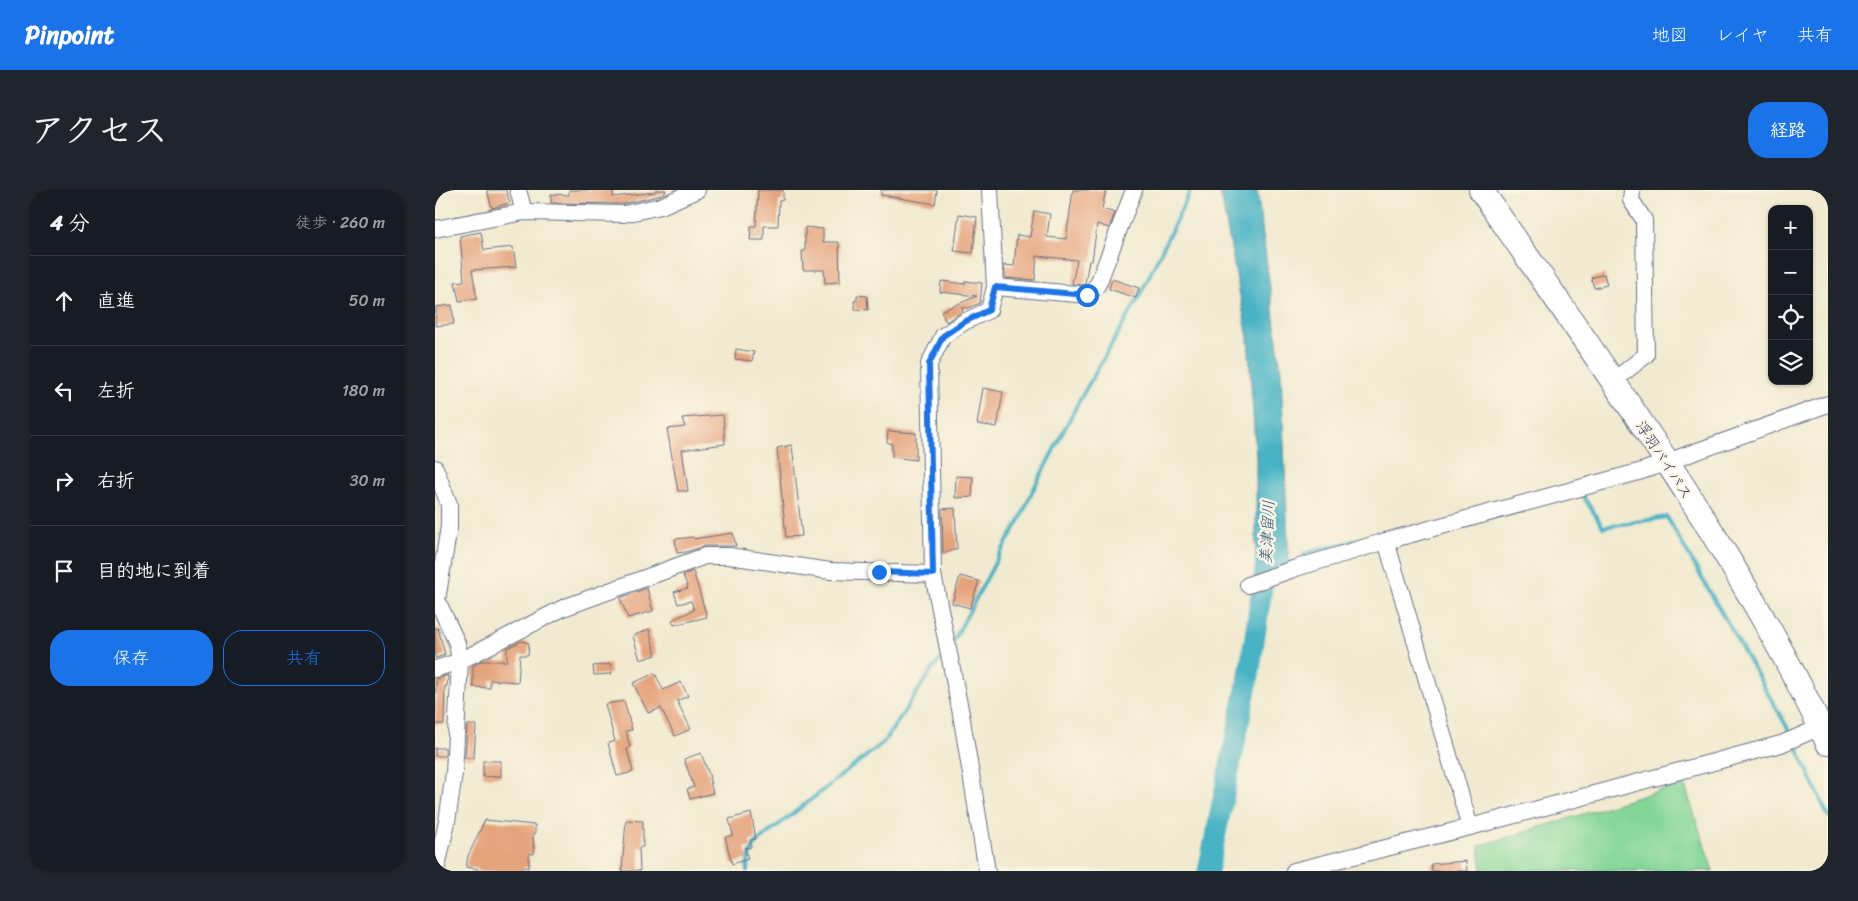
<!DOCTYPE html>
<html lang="ja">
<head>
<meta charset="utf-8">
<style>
  :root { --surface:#171b24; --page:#20242c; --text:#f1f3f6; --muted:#9ea1a6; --line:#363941; --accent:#1a73e8 }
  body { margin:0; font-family:Sriracha,"Klee One",sans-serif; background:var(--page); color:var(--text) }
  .controls { position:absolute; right:15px; top:15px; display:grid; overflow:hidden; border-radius:10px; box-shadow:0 1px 4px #0004 }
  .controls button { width:45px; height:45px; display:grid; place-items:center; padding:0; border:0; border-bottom:1px solid var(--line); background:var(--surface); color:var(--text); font:25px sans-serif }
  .stop { position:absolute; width:15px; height:15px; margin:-11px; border:4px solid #1a73e8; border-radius:50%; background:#fff }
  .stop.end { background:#1a73e8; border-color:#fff; box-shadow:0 1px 5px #0008 }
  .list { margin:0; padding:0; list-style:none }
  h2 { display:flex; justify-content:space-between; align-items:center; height:65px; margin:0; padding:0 20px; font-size:21px }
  h2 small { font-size:16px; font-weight:400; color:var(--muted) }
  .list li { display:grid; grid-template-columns:32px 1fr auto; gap:15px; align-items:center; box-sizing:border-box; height:90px; padding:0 20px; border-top:1px solid var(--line) }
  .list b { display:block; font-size:19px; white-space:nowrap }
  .list em { font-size:16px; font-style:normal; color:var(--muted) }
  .actions { display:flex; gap:10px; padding:15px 20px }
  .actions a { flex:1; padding:11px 0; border:1px solid var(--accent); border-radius:20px; text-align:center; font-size:18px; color:var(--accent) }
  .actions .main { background:var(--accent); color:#fff }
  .icon { flex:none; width:28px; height:28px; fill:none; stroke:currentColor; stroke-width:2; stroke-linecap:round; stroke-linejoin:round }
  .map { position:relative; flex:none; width:1393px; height:681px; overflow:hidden; border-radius:20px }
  header { display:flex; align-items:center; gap:30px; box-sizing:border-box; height:70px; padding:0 25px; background:var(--accent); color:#fff }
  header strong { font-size:24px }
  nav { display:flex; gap:28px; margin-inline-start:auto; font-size:18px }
  .intro { display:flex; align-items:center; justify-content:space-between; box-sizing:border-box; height:120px; padding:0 30px }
  h1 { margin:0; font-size:35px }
  .button { padding:12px 22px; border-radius:20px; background:var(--accent); color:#fff; font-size:18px; font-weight:700 }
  main { display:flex; gap:30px; padding:0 30px }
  aside { flex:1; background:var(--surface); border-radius:20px; box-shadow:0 1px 4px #0004 }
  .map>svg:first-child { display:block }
  .green { fill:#83d698; stroke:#4f827b }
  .water { fill:#47b3c5; stroke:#317192 }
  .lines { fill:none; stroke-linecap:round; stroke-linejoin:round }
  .stream { stroke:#47b3c5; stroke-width:4 }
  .river { stroke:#47b3c5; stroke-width:21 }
  .building { fill:#e5a37c }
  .minor-casing { stroke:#667086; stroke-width:18 }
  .highway-casing { stroke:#667086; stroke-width:26 }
  .minor { stroke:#fff; stroke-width:16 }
  .highway { stroke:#fff; stroke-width:24 }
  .route { stroke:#1a73e8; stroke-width:6 }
  .labels { text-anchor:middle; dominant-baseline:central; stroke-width:5; stroke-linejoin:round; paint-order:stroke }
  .street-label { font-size:15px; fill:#1b2f5e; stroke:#fcf5e5 }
  .water-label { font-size:16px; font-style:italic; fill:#28577d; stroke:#fcf5e5 }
</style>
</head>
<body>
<header>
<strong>Pinpoint</strong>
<nav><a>地図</a><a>レイヤ</a><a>共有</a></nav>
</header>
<div class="intro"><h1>アクセス</h1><a class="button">経路</a></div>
<main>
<aside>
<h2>4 分<small>徒歩 · 260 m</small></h2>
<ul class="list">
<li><svg class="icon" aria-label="ahead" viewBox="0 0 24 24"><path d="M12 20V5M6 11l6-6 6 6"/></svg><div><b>直進</b></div><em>50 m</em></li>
<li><svg class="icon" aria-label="left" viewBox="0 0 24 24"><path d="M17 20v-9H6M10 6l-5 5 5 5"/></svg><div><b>左折</b></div><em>180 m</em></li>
<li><svg class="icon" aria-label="right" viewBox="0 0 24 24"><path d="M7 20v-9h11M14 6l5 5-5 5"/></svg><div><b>右折</b></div><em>30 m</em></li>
<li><svg class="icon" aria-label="arrive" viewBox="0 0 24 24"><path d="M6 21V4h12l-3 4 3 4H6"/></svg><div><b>目的地に到着</b></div></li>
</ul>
<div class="actions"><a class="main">保存</a><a>共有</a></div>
</aside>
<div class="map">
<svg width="1393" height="681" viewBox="0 0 1393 681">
  <rect width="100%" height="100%" fill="#fcf5e5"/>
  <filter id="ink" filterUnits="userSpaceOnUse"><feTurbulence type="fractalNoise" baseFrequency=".02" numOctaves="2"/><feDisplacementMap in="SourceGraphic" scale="10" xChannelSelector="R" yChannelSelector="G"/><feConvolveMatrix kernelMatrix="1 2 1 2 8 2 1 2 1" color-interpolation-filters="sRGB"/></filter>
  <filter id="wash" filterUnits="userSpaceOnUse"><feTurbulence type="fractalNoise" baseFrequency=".0096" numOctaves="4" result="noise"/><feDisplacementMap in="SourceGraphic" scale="20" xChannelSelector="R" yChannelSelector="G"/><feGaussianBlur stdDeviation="1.12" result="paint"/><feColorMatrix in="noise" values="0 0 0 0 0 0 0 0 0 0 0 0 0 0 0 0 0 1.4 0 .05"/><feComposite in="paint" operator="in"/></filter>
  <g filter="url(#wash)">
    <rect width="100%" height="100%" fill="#f1ead0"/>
    <polygon class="green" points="1249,593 1278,681 1047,681 1044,656"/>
    <polygon class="water" points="785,0 822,0 846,181 854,375 821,389 821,269 813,148"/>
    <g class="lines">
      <g class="stream">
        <polyline points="1148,306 1168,337 1232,327 1356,544"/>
        <polyline points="869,364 949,343"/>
        <polyline points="518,452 563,367 585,330 597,302 643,213 703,109 756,0"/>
        <polyline points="1361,555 1393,626"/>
        <path d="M 312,681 C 312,669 316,662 322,652 L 449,552 L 496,481 L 510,464"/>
      </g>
      <polyline class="river" points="773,681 814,485 831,372"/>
    </g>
    <g id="blocks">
      <g class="building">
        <polygon points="52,0 71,0 75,13 57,18"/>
        <polygon points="134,0 178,0 178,7 220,2 221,0 231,0 230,3 223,6 188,14 116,13 116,4 134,5"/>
        <polygon points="323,0 348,0 348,10 344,11 343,36 329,36 329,50 315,50 316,36 321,36"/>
        <polygon points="446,0 502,0 500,14 446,5"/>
        <polygon points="638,0 671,0 667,19 680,23 674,38 662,34 657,71 654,71 650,93 649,95 637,94 642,70 602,66 600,90 570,88 569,75 579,76 582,45 595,47 599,21 615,24 612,47 631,49"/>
        <polygon points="524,24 542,27 538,63 519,61"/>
        <polygon points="370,37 388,39 388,52 404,52 405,92 390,93 389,80 368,80 367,61 370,61"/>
        <polygon points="46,42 49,60 78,57 81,77 37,80 42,109 24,111 20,92 29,91 25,46"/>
        <polygon points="1169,84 1172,95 1159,98 1156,88"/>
        <polygon points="677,89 704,98 701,108 674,99"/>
        <polygon points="506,91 530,94 530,91 547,93 545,113 534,118 527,118 528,121 511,132 506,121 542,106 505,102"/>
        <polygon points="422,105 432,106 433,120 420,119 419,111 422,110"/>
        <polygon points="17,115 19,134 0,136 1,117"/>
        <polygon points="301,159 319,162 317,171 300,169"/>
        <polygon points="548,198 568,202 562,237 542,234"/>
        <polygon points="288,225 290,254 247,260 253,301 243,301 232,239 250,237 247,228"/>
        <polygon points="453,241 481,243 481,270 457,267 457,254 452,252"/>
        <polygon points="357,255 367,346 351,347 342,258"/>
        <polygon points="521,286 538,287 537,307 520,308"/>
        <polygon points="520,318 522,359 508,364 507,319"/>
        <polygon points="298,343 301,356 270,356 251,362 242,363 240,349 258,347 259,349"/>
        <polygon points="258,381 272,427 239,435 237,430 259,420 256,411 243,414 239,402 253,398 248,385"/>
        <polygon points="525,386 544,391 535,418 517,413"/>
        <polygon points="212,398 218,421 193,428 185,408"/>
        <polygon points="0,438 3,438 10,465 0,468"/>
        <polygon points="214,439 221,465 205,470 198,446"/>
        <polygon points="87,451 94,453 93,465 85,465 83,492 55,490 55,498 38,497 38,476 46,471 72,471 72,458"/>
        <polygon points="175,474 176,484 159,485 158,476"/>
        <polygon points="220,483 228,500 246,492 253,506 242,511 256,539 240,546 226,518 213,523 198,493"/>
        <polygon points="13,485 12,496 10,496 9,534 0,534 1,489"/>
        <polygon points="189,511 197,540 191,541 195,557 192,559 198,582 182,586 173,553 180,551 170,514"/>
        <polygon points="32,535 41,535 39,568 30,568"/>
        <rect x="0" y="558" width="10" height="8"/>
        <polygon points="266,563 275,587 274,587 278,603 255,609 252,599 259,597 249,569"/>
        <polygon points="48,571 66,571 66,586 48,587"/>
        <polygon points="316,623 321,649 315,650 316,657 310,658 313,669 297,674 290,647 298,645 294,629"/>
        <polygon points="50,630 100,635 100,644 98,644 99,664 94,663 94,678 89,677 88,681 43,681 43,679 31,677 33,666"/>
        <polygon points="191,630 208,631 208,657 204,657 205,681 187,681"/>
        <polygon points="1031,671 1032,681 997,681 996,674"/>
      </g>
    </g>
  </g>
  <g filter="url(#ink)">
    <use href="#blocks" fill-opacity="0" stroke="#667086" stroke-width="1"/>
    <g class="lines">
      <defs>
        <g id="minor">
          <polyline points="83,0 89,22"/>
          <polyline points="0,39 89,22 189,24 226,16 262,0"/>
          <polyline points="560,97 653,105 663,94 699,0"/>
          <polyline points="1177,192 1211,165 1209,30 1196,10 1197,0"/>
          <polyline points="0,278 14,314 14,337 2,410 22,453 25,471 19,583 12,632 1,681"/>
          <polyline points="951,351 1035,637"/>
          <polyline points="813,395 861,378 951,351 1207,281 1393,214"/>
          <polyline points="0,479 25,471 128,418 270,366 294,366 395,381 498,384"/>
          <polyline points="552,681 526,524 498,384 494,174 508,146 529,132 554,120 560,97 555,0"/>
          <polyline points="859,681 1035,637 1346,554 1386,537"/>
        </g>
        <path id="highway" d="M 1046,0 C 1169,179 1300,356 1393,553"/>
      </defs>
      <use href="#minor" class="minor-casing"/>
      <use href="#highway" class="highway-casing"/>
      <use href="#minor" class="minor"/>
      <use href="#highway" class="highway"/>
    </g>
  </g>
  <g class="lines" filter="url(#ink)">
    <polyline class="route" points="444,382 498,384 494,174 508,146 529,132 554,120 560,97 652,105"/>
  </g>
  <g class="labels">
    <g class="street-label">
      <text transform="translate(1229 270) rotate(57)">浮羽バイパス</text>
    </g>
    <g class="water-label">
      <text transform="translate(832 342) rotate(-87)">美津留川</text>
    </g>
  </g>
</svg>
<div class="controls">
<button>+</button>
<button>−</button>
<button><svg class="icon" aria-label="locate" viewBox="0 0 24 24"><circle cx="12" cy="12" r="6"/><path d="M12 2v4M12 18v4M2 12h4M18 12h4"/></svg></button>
<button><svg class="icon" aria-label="layers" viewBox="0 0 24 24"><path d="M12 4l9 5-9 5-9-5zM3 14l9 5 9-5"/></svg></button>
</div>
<div class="stop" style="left:652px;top:105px"></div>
<div class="stop end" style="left:444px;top:382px"></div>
</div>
</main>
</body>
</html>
